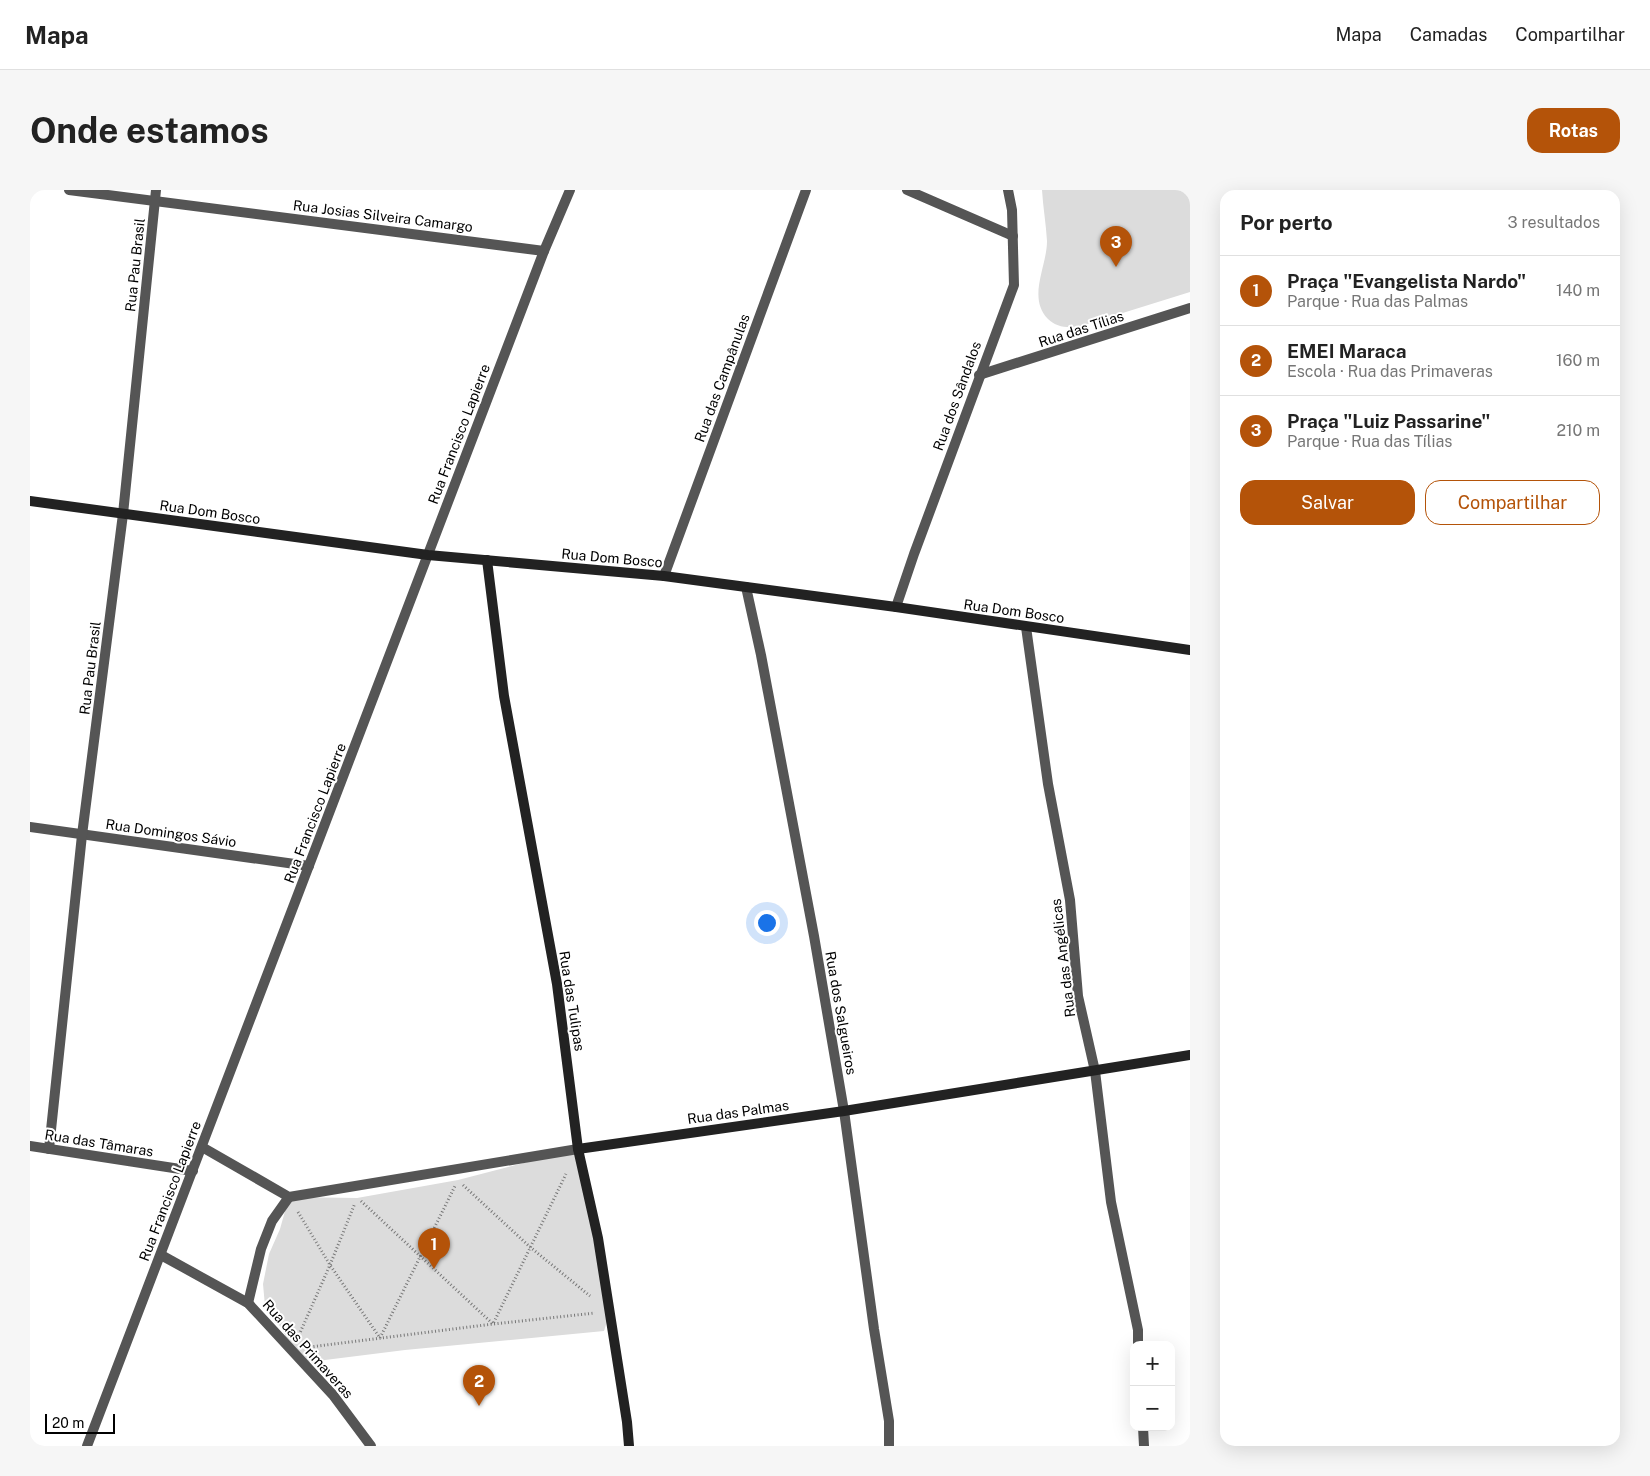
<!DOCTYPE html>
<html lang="pt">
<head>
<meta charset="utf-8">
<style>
  :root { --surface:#fff; --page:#f6f6f6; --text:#222; --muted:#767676; --line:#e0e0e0; --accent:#b45309 }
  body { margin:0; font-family:"Public Sans",sans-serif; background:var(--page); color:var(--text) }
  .controls { position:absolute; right:15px; bottom:15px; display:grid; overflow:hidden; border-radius:10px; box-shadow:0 5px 20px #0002 }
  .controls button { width:45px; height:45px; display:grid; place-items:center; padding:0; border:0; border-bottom:1px solid var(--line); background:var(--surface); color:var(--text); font:25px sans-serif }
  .scale { position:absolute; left:15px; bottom:12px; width:70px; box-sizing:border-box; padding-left:5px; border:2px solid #000; border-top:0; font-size:14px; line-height:18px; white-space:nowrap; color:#000; -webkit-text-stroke:4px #fff; paint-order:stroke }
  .you { position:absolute; left:736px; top:732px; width:18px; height:18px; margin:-12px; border:4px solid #fff; border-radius:50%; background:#1a73e8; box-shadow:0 0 0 8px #1a73e833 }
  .badge { display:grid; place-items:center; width:32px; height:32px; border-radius:50%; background:var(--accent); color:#fff; font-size:16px; font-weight:700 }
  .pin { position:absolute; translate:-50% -41px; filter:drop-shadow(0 1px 2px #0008) }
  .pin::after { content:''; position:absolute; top:26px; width:18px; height:15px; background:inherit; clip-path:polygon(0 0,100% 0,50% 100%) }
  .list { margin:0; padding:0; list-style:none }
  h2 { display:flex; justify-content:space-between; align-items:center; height:65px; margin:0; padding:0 20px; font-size:21px }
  h2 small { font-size:16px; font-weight:400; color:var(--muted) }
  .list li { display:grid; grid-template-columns:32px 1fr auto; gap:15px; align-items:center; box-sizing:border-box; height:70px; padding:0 20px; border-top:1px solid var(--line) }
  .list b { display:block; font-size:19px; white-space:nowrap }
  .list p { margin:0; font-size:16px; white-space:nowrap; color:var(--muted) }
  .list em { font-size:16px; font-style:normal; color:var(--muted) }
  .actions { display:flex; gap:10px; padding:15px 20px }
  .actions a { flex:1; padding:11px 0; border:1px solid var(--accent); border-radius:15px; text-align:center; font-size:18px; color:var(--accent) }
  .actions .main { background:var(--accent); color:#fff }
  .map { position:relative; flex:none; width:1160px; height:1256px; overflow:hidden; border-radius:15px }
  header { display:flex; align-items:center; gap:30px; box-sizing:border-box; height:70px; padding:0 25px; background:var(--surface); border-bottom:1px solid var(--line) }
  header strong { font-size:24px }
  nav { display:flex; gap:28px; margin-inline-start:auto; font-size:18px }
  .intro { display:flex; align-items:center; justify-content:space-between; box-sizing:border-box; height:120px; padding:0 30px }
  h1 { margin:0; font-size:35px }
  .button { padding:12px 22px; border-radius:15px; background:var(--accent); color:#fff; font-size:18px; font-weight:700 }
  main { display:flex; gap:30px; padding:0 30px }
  aside { flex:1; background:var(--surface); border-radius:15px; box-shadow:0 5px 20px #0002 }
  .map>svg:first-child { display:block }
  .green { fill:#dcdcdc }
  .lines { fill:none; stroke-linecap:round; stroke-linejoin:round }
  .path { stroke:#777; stroke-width:3; stroke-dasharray:1 2.5; stroke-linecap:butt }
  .street { stroke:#555; stroke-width:10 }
  .secondary { stroke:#222; stroke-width:10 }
  .labels { text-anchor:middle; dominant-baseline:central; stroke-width:4; stroke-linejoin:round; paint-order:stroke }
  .street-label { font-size:14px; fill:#000; stroke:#fff }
</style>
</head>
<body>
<header>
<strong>Mapa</strong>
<nav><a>Mapa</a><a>Camadas</a><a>Compartilhar</a></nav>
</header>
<div class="intro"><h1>Onde estamos</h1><a class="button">Rotas</a></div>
<main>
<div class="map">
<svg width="1160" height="1256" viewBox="0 0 1160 1256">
  <rect width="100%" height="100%" fill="#fff"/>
  <g class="green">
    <path d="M 1012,0 L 1160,0 L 1160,102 L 1051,136 C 1039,138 1027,138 1018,129 C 997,107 1017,77 1017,51 C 1016,34 1013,17 1012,0 Z"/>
    <polygon points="548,959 580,1122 574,1141 375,1160 279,1172 262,1159 252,1139 235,1116 233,1094 239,1064 250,1039 259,1007 327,1008 428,990"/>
  </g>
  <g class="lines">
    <g class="path">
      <polyline points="433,995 500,1057 560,1106"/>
      <polyline points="331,1011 463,1134 536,984"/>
      <polyline points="268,1022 300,1075 350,1148 425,996"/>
      <polyline points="269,1145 300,1075 325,1013"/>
      <polyline points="280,1157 463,1134 565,1123"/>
    </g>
    <g class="street">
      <polyline points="39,0 514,61"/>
      <polyline points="877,0 983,46"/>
      <polyline points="949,185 1160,118"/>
      <polyline points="634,386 776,0"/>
      <polyline points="716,397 731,465 784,746 814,921 844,1139 859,1231 859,1256"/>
      <polyline points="866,417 884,364 984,95 982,20 978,0"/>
      <polyline points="996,437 1018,594 1040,710 1048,806 1065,881 1081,1012 1108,1140 1108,1155"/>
      <polyline points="0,637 279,676"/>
      <polyline points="0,956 163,981"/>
      <polyline points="172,957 259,1007 548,959"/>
      <polyline points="19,959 52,645 93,324 126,0"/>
      <polyline points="131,1065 218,1113 303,1205 341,1256"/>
      <polyline points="218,1113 231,1059 242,1031 259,1007"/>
      <polyline points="1113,1237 1114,1256"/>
      <polyline points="57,1256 514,61 540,0"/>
    </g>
    <g class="secondary">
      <polyline points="0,311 398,365 634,386 866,417 1160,460"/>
      <polyline points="457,370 474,506 527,794 548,959 568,1048 597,1232 599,1256"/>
      <polyline points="548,959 814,921 1160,865"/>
    </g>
  </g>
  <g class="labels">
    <g class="street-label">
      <text transform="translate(353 26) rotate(7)">Rua Josias Silveira Camargo</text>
      <text transform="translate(105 75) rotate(-84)">Rua Pau Brasil</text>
      <text transform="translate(1051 139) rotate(-18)">Rua das Tílias</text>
      <text transform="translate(692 188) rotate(-70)">Rua das Campânulas</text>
      <text transform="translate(927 206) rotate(-70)">Rua dos Sândalos</text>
      <text transform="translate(429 244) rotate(-69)">Rua Francisco Lapierre</text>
      <text transform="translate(180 322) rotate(8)">Rua Dom Bosco</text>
      <text transform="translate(582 368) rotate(5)">Rua Dom Bosco</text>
      <text transform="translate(984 421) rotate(8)">Rua Dom Bosco</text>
      <text transform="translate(60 478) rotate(-83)">Rua Pau Brasil</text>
      <text transform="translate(285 623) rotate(-69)">Rua Francisco Lapierre</text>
      <text transform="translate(141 643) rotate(8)">Rua Domingos Sávio</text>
      <text transform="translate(1033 768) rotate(-97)">Rua das Angélicas</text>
      <text transform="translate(542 811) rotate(81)">Rua das Tulipas</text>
      <text transform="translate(811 823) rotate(80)">Rua dos Salgueiros</text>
      <text transform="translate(708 922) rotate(-8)">Rua das Palmas</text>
      <text transform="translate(69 953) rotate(9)">Rua das Tâmaras</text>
      <text transform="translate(140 1001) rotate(-69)">Rua Francisco Lapierre</text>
      <text transform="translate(278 1159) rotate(48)">Rua das Primaveras</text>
    </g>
  </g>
</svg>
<div class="controls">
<button>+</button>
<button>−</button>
</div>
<div class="scale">20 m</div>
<div class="you"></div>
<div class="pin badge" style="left:404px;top:1079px">1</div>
<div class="pin badge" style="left:449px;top:1216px">2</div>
<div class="pin badge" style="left:1086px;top:77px">3</div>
</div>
<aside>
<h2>Por perto<small>3 resultados</small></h2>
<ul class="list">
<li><span class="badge">1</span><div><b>Praça &quot;Evangelista Nardo&quot;</b><p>Parque · Rua das Palmas</p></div><em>140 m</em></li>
<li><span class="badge">2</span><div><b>EMEI Maraca</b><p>Escola · Rua das Primaveras</p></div><em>160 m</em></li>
<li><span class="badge">3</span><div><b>Praça &quot;Luiz Passarine&quot;</b><p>Parque · Rua das Tílias</p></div><em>210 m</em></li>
</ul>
<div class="actions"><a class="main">Salvar</a><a>Compartilhar</a></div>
</aside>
</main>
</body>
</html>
